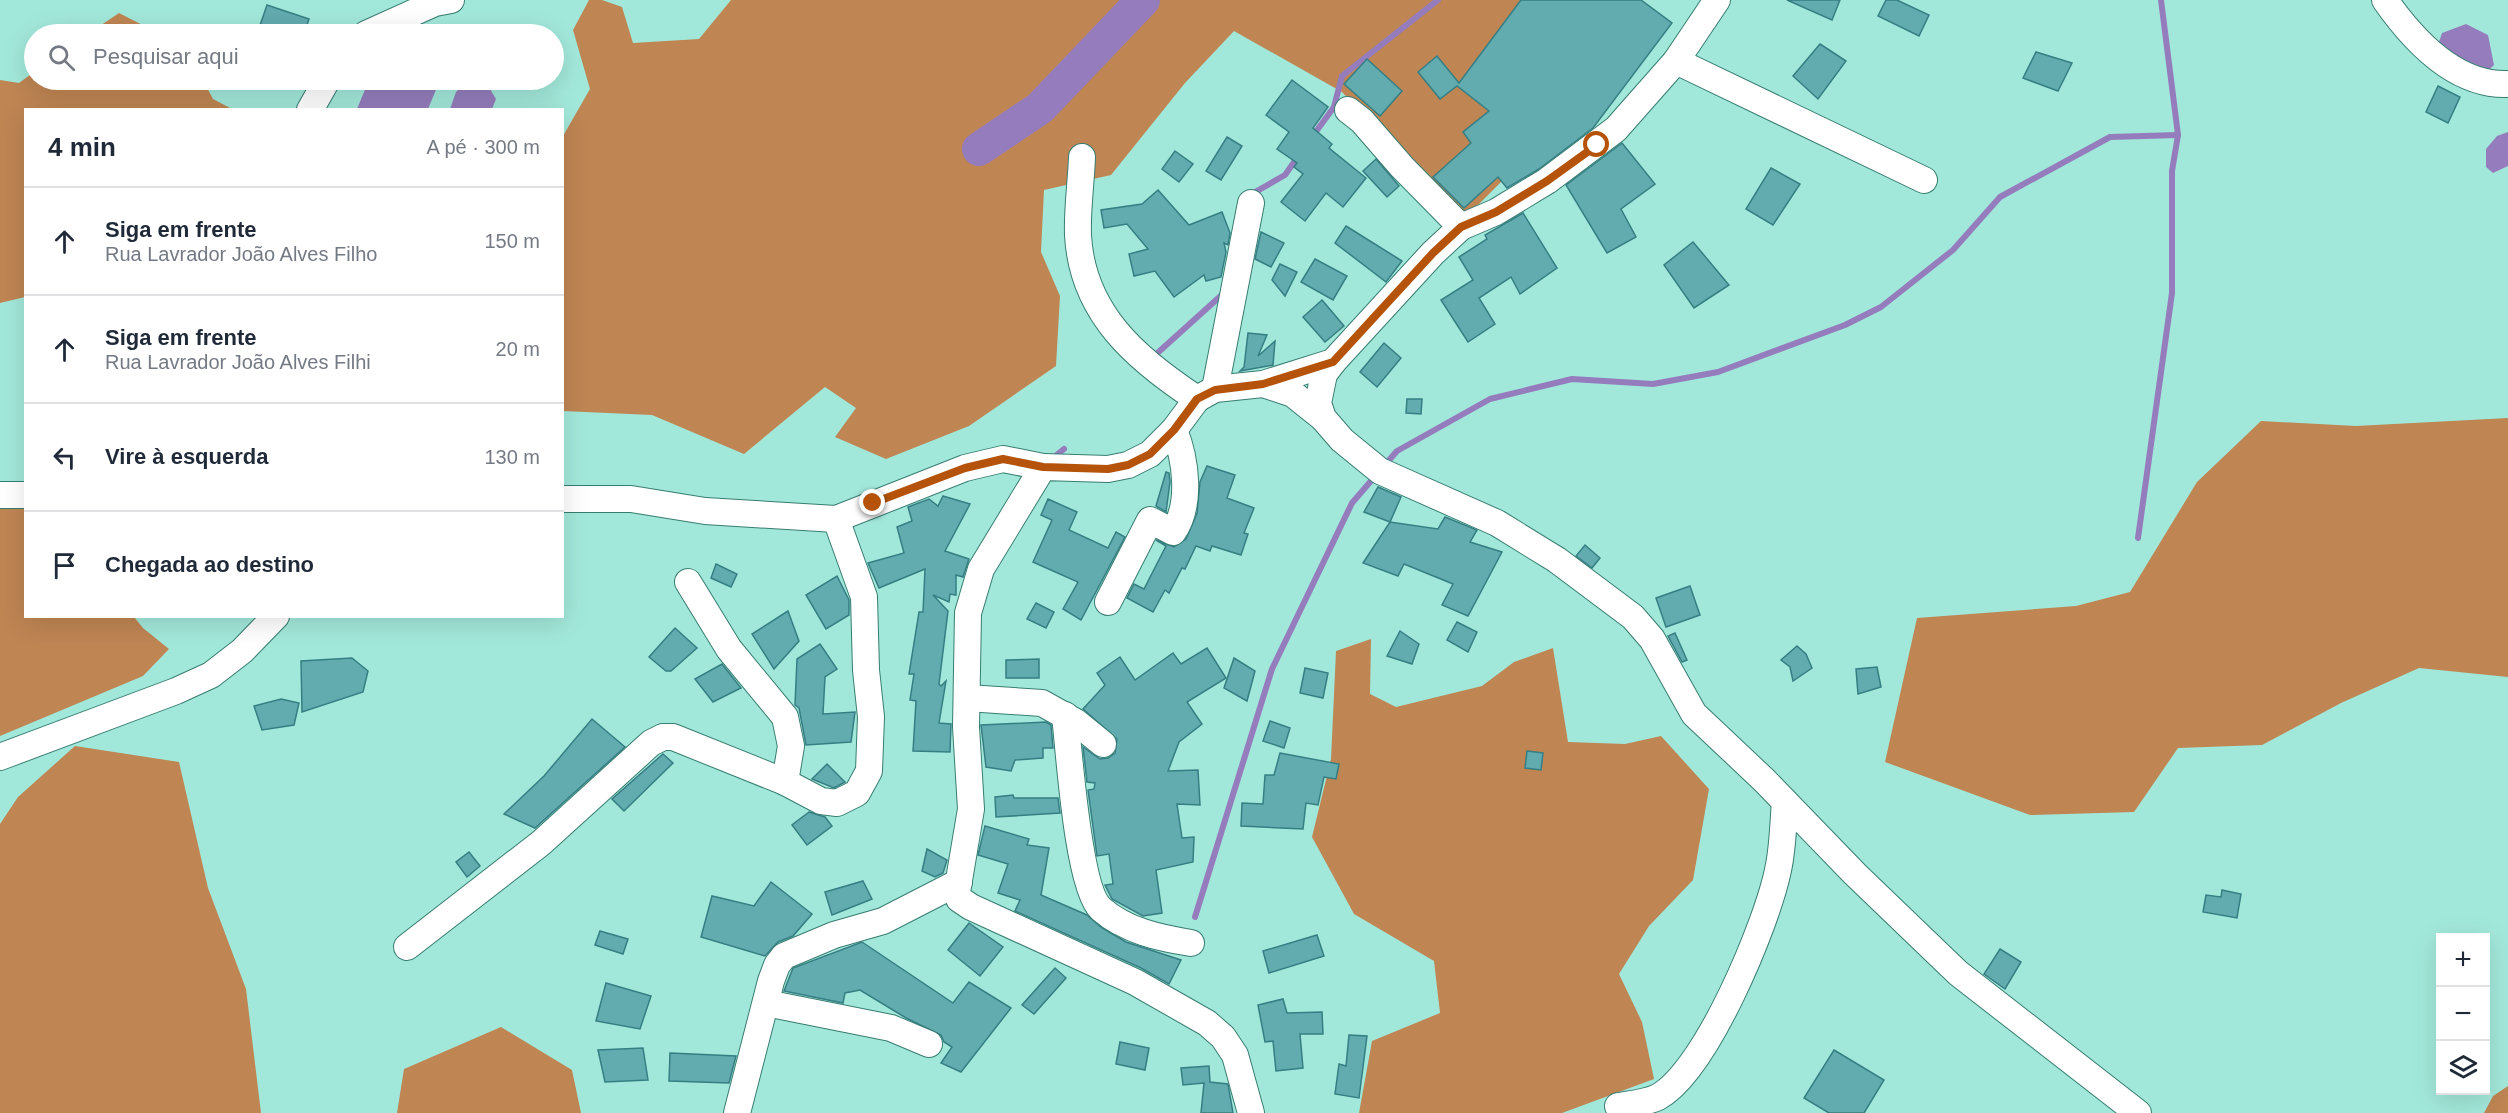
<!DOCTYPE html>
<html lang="pt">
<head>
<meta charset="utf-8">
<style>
  :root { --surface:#fff; --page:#f2f2f3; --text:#1f2937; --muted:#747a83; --line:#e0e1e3 }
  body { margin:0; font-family:Arial,sans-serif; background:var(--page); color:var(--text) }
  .controls { position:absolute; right:18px; bottom:18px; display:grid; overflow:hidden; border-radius:0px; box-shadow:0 6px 24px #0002 }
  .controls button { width:54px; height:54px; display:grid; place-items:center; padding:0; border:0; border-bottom:2px solid var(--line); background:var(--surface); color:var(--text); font:30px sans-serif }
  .stop { position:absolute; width:18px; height:18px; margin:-14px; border:4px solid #b45309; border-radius:50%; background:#fff }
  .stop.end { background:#b45309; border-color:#fff; box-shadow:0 2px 6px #0008 }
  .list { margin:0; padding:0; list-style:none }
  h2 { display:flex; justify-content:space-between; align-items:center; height:78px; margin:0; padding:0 24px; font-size:26px }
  h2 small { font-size:20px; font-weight:400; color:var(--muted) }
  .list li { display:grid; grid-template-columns:39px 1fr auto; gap:18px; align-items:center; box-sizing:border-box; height:108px; padding:0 24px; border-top:2px solid var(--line) }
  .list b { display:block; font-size:22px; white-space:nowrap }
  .list p { margin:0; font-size:20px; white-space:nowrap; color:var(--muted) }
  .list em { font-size:20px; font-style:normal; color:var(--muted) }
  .icon { flex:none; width:33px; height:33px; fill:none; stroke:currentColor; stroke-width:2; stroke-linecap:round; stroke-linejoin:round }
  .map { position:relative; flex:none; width:2508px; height:1113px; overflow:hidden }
  .search { position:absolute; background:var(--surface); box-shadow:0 6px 24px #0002; left:24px; top:24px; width:540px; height:66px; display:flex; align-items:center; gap:15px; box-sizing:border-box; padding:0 21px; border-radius:33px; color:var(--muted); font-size:22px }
  .panel { position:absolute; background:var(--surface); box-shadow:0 6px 24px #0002; left:24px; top:108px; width:540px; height:510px; border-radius:0px }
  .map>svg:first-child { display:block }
  .forest { fill:#bf8553 }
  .water { fill:#957dbd }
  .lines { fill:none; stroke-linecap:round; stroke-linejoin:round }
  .stream { stroke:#957dbd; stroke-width:6 }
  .river { stroke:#957dbd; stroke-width:34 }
  .building { fill:#62abaf; stroke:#357f84; stroke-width:1.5 }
  .minor-casing { stroke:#377d71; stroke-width:28 }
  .minor { stroke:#fff; stroke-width:26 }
  .route { stroke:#b45309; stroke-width:8 }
</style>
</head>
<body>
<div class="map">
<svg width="2508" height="1113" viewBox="0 0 2508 1113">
  <rect width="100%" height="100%" fill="#a2e8da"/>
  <g class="forest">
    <polygon points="589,0 602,0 622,7 633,43 699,39 731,0 1562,0 1539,144 1463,220 1342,92 1234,31 1185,83 1111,175 1044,190 1041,252 1060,296 1056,366 969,426 886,459 835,437 856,408 825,387 744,454 652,415 563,411 563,136 590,89 573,30"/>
    <polygon points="119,13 160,34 88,34"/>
    <polygon points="34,72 34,80 203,80 213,99 232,109 26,110 25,297 0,303 0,80 19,83"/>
    <polygon points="2508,418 2508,677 2419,668 2341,703 2262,745 2178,748 2134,812 2030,815 1885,762 1917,618 2076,606 2130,592 2197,482 2261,421 2356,426"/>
    <polygon points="25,504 26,616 134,617 143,628 169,649 143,676 0,736 0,506"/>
    <polygon points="1371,639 1370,694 1396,707 1482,686 1514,662 1553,648 1568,742 1625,744 1661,736 1709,789 1693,880 1649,926 1619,974 1642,1022 1654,1079 1562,1113 1359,1113 1372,1041 1440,1013 1434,961 1354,914 1312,837 1331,759 1336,651"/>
    <polygon points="75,746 179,762 208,888 246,989 261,1113 0,1113 0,824 18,797"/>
    <polygon points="501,1027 572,1070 581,1113 397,1113 404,1069"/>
    <polygon points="2508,1086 2508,1113 2484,1113 2493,1096"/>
  </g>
  <g class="water">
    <polygon points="2466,24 2488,35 2494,65 2484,75 2436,51 2442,33"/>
    <polygon points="369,80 440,80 428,109 357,109"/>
    <polygon points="465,83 490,89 496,99 492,109 450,109 456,92"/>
    <polygon points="2508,132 2508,166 2493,173 2486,167 2486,149 2497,136"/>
  </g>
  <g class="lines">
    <g class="stream">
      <polyline points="1312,137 1334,107 1342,76 1438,0"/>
      <polyline points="1250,195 1285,175 1299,155"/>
      <polyline points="1153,357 1225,292"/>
      <polyline points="1053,458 1064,449"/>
      <polyline points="1384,466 1397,451 1490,399 1572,379 1653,384 1718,372 1845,325 1881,307 1953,250 2000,197 2110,137 2178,135"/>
      <polyline points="2138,538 2172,293 2172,171 2178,135 2161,0"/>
      <polyline points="1195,917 1272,669 1352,503 1377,474"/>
    </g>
    <polyline class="river" points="979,149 1040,108 1143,0"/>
  </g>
  <g class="building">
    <polygon points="1521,0 1641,0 1672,23 1593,128 1539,169 1507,188 1498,177 1464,208 1433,177 1471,143 1463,132 1489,111 1457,86 1440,99 1418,72 1437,56 1459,83"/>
    <polygon points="1787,0 1840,0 1832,20"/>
    <polygon points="1886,0 1897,0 1929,15 1919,36 1878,16"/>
    <polygon points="267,5 309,19 304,34 257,34"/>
    <polygon points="1820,44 1846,61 1818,99 1793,76"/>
    <polygon points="2036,52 2072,63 2058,91 2023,78"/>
    <polygon points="1367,59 1402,91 1380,116 1344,84"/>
    <polygon points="1292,80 1328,107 1313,128 1332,144 1329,148 1366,178 1343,207 1326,193 1305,221 1281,202 1303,174 1294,167 1297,163 1277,149 1289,132 1266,115"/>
    <polygon points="2438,86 2460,97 2448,123 2426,112"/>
    <polygon points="1227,137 1242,146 1221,180 1206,171"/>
    <polygon points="1622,143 1655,184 1621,209 1636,237 1607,253 1566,185"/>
    <polygon points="1175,151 1193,164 1179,182 1162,169"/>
    <polygon points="1376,159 1399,186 1387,197 1363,171"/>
    <polygon points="1771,168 1800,184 1773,225 1746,209"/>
    <polygon points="1158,190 1189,225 1222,212 1230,233 1228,245 1224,243 1226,252 1221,277 1206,281 1204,275 1174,297 1155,271 1134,276 1129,254 1148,249 1127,224 1104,228 1101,210 1142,204"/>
    <polygon points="1523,213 1557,268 1520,294 1511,277 1479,298 1495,324 1468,342 1441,300 1473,280 1459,257 1487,239 1485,235"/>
    <polygon points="1346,226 1402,261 1386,282 1335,243"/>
    <polygon points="1261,232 1284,243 1271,267 1255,259"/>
    <polygon points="1693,242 1729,285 1694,308 1664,265"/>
    <polygon points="1315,259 1347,276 1333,300 1301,282"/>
    <polygon points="1280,264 1297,272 1285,296 1272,280"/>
    <polygon points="1322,300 1344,326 1325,342 1303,317"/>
    <polygon points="1248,333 1267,335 1258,356 1275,341 1273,365 1240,371 1244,367"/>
    <polygon points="1384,343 1401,358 1377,387 1360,372"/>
    <polygon points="1407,399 1422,399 1421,414 1406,413"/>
    <polygon points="1207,466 1235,475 1227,498 1254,508 1244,533 1248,534 1241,555 1212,546 1210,551 1196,546 1185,569 1182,568 1169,593 1165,590 1153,612 1127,598 1134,584 1144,589 1166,546 1156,540 1174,547 1186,539 1197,513 1200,482"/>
    <polygon points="1166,472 1169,473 1170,482 1166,512 1156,506"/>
    <polygon points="1378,487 1401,497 1390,522 1364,512"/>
    <polygon points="943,496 970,504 945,551 969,559 963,577 956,575 956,595 950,594 949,602 933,595 948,611 939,684 941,686 946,681 939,723 951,724 950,752 913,751 916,701 910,700 914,674 909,674 919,612 923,612 925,569 879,588 868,563 904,553 897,527 912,521 908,507 929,499 938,506"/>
    <polygon points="1048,499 1077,512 1069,530 1108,548 1116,532 1125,537 1081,620 1063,609 1078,582 1033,562 1052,520 1041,515"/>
    <polygon points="1445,517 1477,530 1470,542 1502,552 1468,616 1442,605 1453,584 1404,564 1398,576 1363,563 1390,522 1438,529"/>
    <polygon points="1585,545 1600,558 1592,568 1576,556"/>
    <polygon points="716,564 737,574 731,587 711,578"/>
    <polygon points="837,576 849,600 849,615 826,629 806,595"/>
    <polygon points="1690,586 1700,615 1666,627 1656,598"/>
    <polygon points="1036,603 1054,612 1046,628 1027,619"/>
    <polygon points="788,611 799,641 774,669 752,634"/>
    <polygon points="1457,622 1477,632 1468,652 1447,640"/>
    <polygon points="675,628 697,648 671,671 666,671 649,657"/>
    <polygon points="1400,631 1419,644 1412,664 1387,656"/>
    <polygon points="1675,633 1687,660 1682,662 1668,636"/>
    <polygon points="820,644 837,669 825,677 823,714 855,712 851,742 806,745 799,708 795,705 797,659"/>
    <polygon points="1797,646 1806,654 1812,668 1793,681 1790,667 1781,660"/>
    <polygon points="1207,648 1226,678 1187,702 1202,724 1179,742 1168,771 1198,770 1200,805 1177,804 1182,838 1194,837 1193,862 1156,870 1162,913 1143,916 1112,899 1105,885 1113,884 1109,854 1097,856 1088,790 1094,789 1095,783 1087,782 1083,747 1100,759 1108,758 1115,753 1117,739 1083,709 1105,685 1097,673 1120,657 1135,680 1173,653 1181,664"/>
    <polygon points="352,658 368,671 363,692 302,712 301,661"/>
    <polygon points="1234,658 1255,671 1247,701 1224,688"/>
    <polygon points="1039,659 1039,678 1006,678 1006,660"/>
    <polygon points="722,664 741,688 713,702 695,679"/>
    <polygon points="1877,667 1881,687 1858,694 1856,669"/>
    <polygon points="1305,668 1328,673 1323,698 1300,693"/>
    <polygon points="281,699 299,703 294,725 262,730 254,706"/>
    <polygon points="592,719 625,747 535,828 504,814 544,776"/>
    <polygon points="1270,721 1290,728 1284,748 1263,741"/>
    <polygon points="1046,722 1051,725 1053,748 1043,748 1043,758 1015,760 1011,771 986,767 981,725"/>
    <polygon points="1527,751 1543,753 1541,770 1525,768"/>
    <polygon points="1280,753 1339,764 1336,779 1324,777 1318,805 1306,803 1303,829 1241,826 1242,803 1263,804 1265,775 1274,775"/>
    <polygon points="663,754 673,763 624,811 612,799"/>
    <polygon points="827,764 845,782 834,788 812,779"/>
    <polygon points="1013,795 1014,798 1058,798 1060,813 996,817 995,797"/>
    <polygon points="809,812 825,817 832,826 807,845 792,825"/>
    <polygon points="985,826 1029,839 1027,845 1049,848 1041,895 1087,915 1102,928 1126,942 1181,960 1169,984 1141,968 1015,911 1020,900 998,893 1008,864 978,855"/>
    <polygon points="927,849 947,860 943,873 935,877 922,871"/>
    <polygon points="469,852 480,866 467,877 456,862"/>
    <polygon points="863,881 872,899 832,915 825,892"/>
    <polygon points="771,882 812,914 793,936 778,942 765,956 701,937 712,896 754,906"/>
    <polygon points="2222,890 2241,894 2237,918 2203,912 2206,895 2221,897"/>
    <polygon points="969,923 1003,947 980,976 948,950"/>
    <polygon points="600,931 628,939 623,954 595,945"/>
    <polygon points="1317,935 1324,956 1269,973 1263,951"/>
    <polygon points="862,942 953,1003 969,982 1011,1008 961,1072 941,1063 952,1047 944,1042 941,1035 906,1018 860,990 845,993 843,1003 784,991 793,968"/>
    <polygon points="2000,949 2021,962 2005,989 1984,974"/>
    <polygon points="1055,968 1066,978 1034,1014 1022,1005"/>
    <polygon points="606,983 651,996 640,1029 596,1021"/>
    <polygon points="1283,999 1287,1013 1322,1012 1323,1034 1300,1034 1303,1068 1276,1071 1273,1041 1265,1042 1258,1005"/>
    <polygon points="1349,1035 1367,1036 1359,1098 1335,1094 1339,1064 1346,1066"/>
    <polygon points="1120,1042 1149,1048 1145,1070 1116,1064"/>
    <polygon points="643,1048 648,1080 605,1082 598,1050"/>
    <polygon points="1834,1050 1884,1080 1864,1113 1829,1113 1804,1098"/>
    <polygon points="670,1053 736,1056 729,1083 669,1081"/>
    <polygon points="1209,1066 1210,1082 1228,1084 1233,1113 1201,1113 1204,1083 1183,1085 1181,1068"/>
  </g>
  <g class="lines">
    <defs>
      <g id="minor">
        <path d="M 2385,0 C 2413,40 2456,86 2508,84"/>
        <polyline points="366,34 435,3 451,0"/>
        <polyline points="1676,61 1924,180"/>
        <polyline points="310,110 327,80"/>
        <polyline points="1348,110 1362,121 1402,167 1461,227"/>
        <path d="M 1082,157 C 1081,183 1077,210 1078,235 C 1082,313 1136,359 1197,399 L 1215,389 L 1263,384 L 1333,362 L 1433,253 L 1461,227 L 1496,212 L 1547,181 L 1616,129 L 1676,61 L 1717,0"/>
        <polyline points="1333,362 1324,374 1318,403 1323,418 1342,440 1380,471 1497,523 1557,560 1633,617 1652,639 1694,714 1764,780 1855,874 1958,973 2138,1113"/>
        <polyline points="1263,384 1293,394 1323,418"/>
        <polyline points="1215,389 1251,203"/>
        <polyline points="1197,399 1174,430 1150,454 1128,465 1108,469 1043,467 981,569 968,613 966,727 971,809 957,892 959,899 971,907 1135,982 1207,1023 1223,1037 1235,1055 1251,1113"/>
        <polyline points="0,495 26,495"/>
        <polyline points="562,499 631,499 705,511 836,519 965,468 1003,459 1043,467"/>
        <polyline points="688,582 729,649 785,717 791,746 785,782"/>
        <path d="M 1108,602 L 1150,520 L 1173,532 C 1192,505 1186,459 1174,430"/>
        <polyline points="967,698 1042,703 1076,722 1103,744"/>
        <path d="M 1065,715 C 1069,751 1078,889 1101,909 C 1126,931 1160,938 1191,943"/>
        <polyline points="0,757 176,691 211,675 242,651 276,616"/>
        <polyline points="407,947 541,843 651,743 663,737 673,737 785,782 821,801 837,803 857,793 869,771 871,717 866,670 864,597 836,519"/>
        <polyline points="766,1003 891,1028 929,1044"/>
        <path d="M 1618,1106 C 1631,1104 1646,1103 1658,1097 C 1706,1071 1767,924 1778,870 C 1783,848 1783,824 1785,802"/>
        <polyline points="737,1113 771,981 777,965 784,956 834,935 883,921 959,882"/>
      </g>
    </defs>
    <use href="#minor" class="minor-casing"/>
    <use href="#minor" class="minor"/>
  </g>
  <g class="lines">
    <polyline class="route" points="873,503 965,468 1003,459 1043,467 1108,469 1128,465 1150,454 1174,430 1197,399 1215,390 1263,384 1333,362 1433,253 1461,227 1496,212 1547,181 1597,145"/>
  </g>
</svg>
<div class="controls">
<button>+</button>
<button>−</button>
<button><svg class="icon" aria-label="layers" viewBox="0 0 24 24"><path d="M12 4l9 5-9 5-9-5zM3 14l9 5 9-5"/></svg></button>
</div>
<div class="stop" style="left:1597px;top:145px"></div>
<div class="stop end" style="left:873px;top:503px"></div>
<div class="search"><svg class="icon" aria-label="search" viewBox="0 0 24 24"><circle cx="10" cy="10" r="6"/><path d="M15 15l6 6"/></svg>Pesquisar aqui</div>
<section class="panel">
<h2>4 min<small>A pé · 300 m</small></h2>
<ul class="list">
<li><svg class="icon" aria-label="ahead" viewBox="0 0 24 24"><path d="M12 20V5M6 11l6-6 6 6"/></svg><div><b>Siga em frente</b><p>Rua Lavrador João Alves Filho</p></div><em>150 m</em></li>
<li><svg class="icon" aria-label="ahead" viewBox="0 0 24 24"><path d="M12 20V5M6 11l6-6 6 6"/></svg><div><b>Siga em frente</b><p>Rua Lavrador João Alves Filhi</p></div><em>20 m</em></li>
<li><svg class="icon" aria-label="left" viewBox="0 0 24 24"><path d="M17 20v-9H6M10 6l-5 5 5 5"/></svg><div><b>Vire à esquerda</b></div><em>130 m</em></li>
<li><svg class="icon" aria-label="arrive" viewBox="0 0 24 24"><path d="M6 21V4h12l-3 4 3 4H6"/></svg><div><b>Chegada ao destino</b></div></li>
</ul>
</section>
</div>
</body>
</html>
